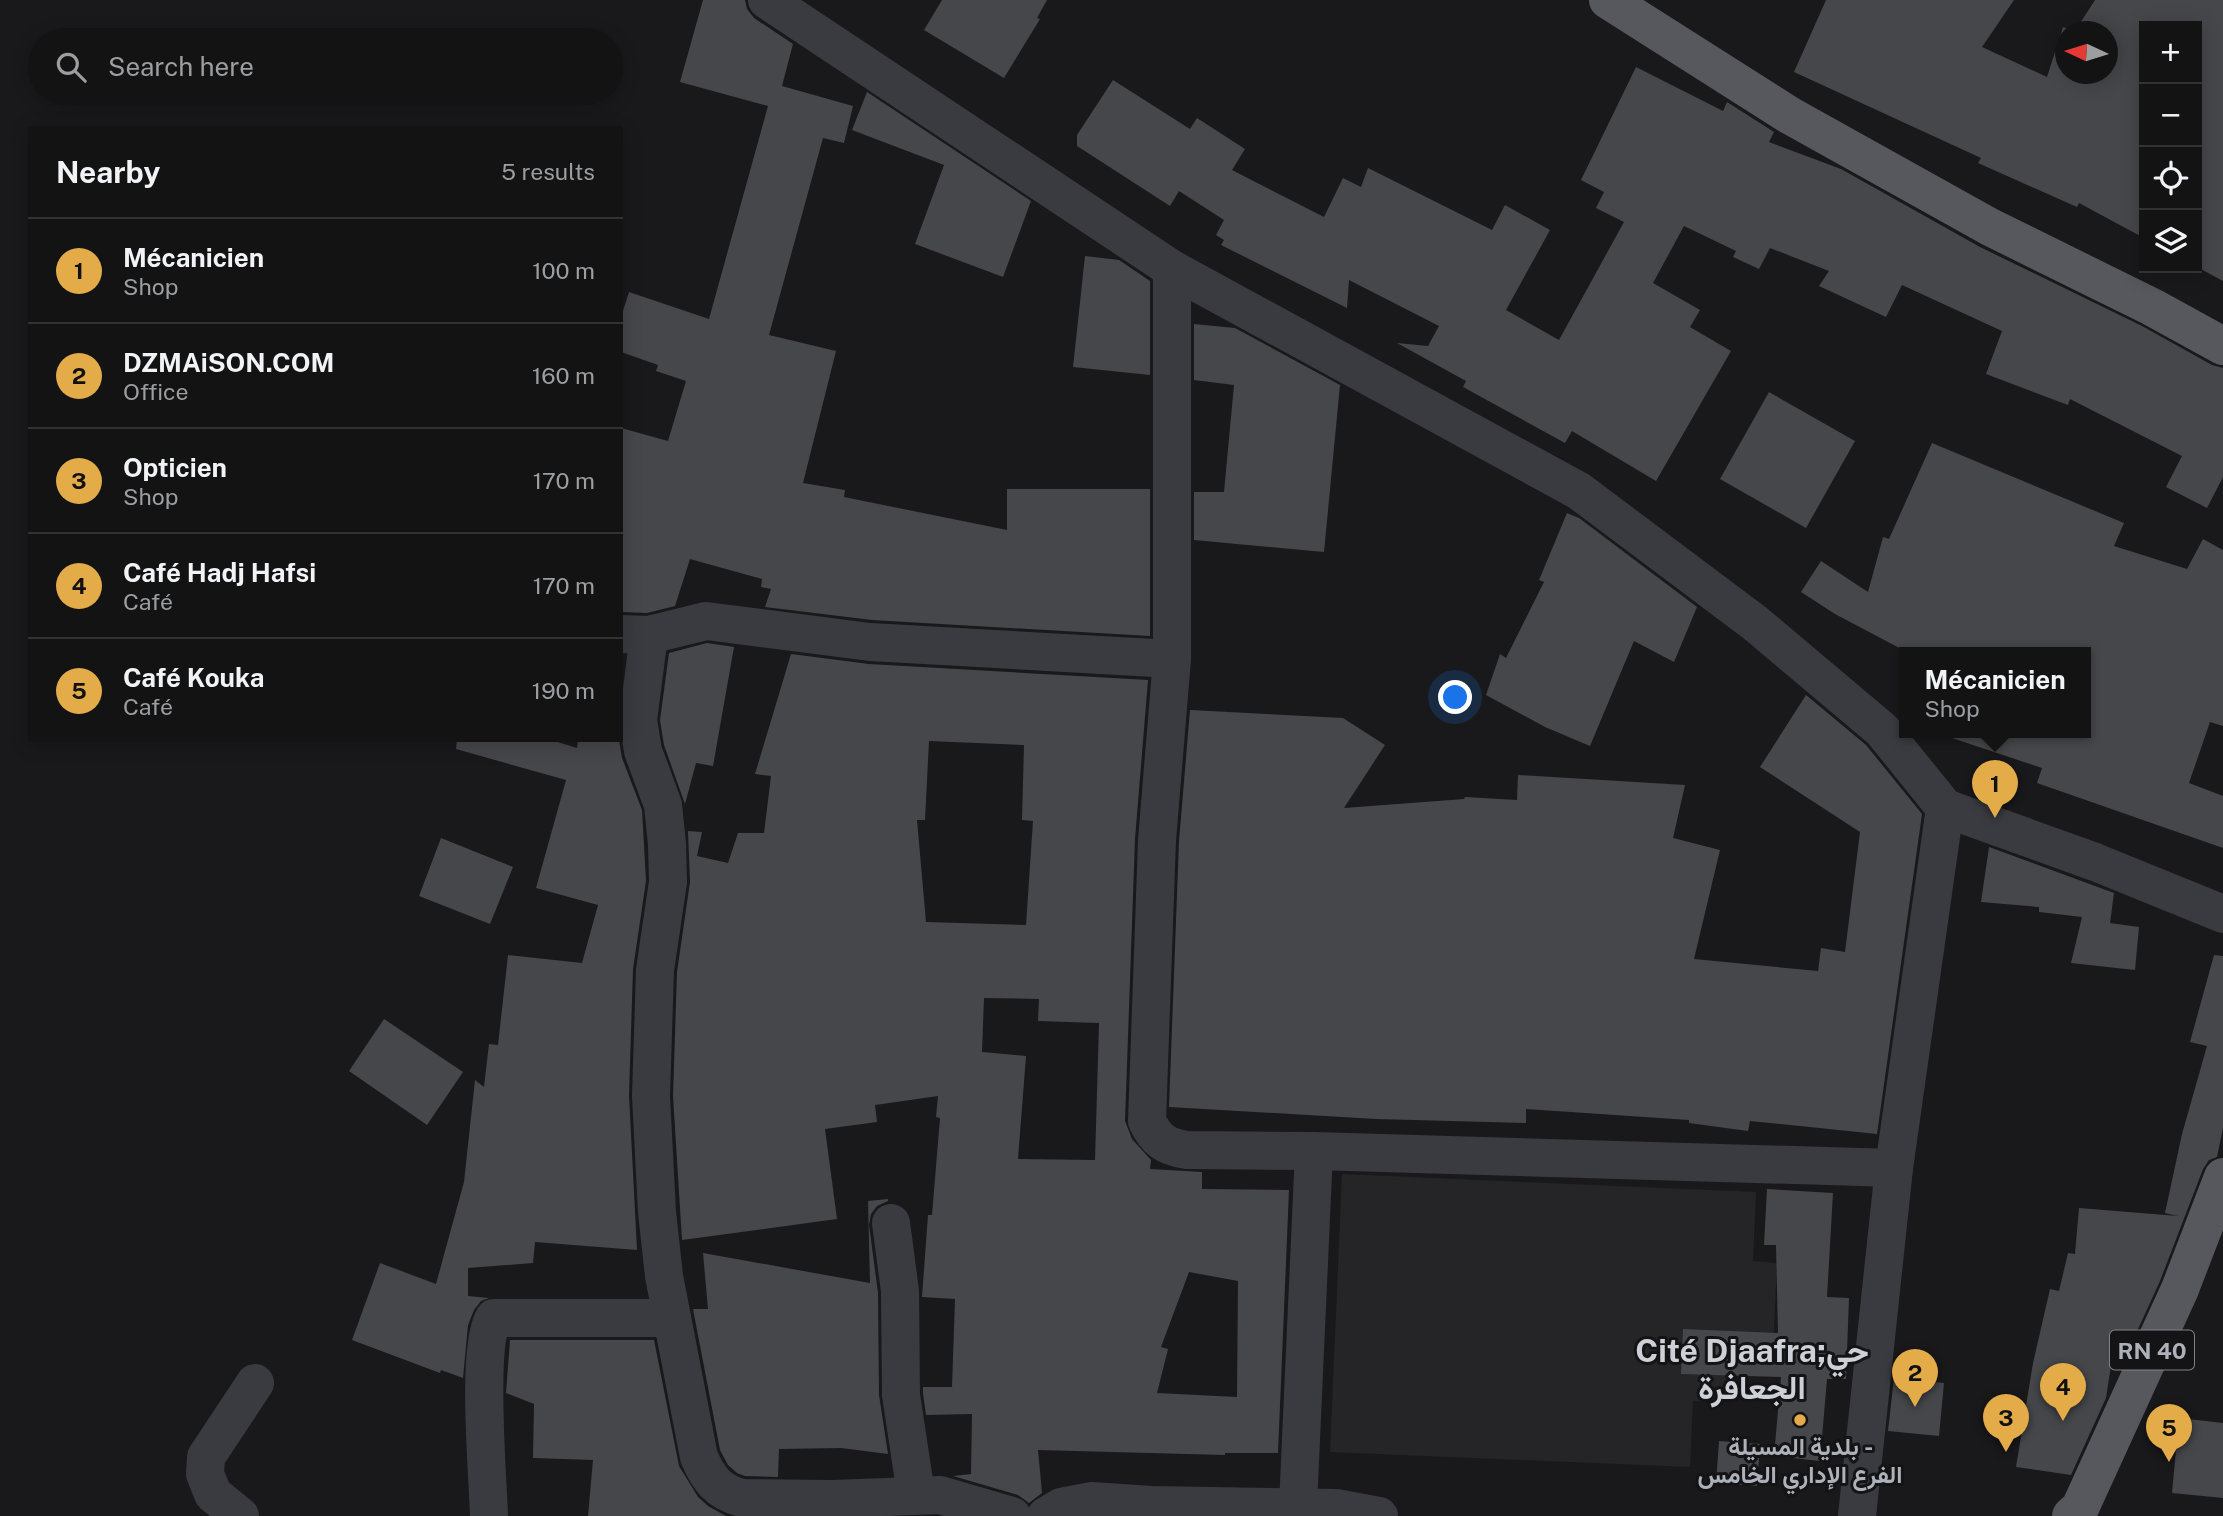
<!DOCTYPE html>
<html lang="en">
<head>
<meta charset="utf-8">
<style>
  :root { --surface:#131314; --page:#1c1c1d; --text:#f1f3f6; --muted:#9d9ea0; --line:#323234; --accent:#e3ac49 }
  body { margin:0; font-family:"Public Sans",Vazirmatn,sans-serif; background:var(--page); color:var(--text) }
  .controls { position:absolute; right:21px; top:21px; display:grid; overflow:hidden; border-radius:0px; box-shadow:0 4px 18px #0003 }
  .controls button { width:63px; height:63px; display:grid; place-items:center; padding:0; border:0; border-bottom:2px solid var(--line); background:var(--surface); color:var(--text); font:35px sans-serif }
  .compass { position:absolute; left:2055px; top:21px; width:63px; height:63px; border-radius:50%; background:var(--surface); box-shadow:0 4px 18px #0003; rotate:274deg }
  .you { position:absolute; left:1456px; top:698px; width:24px; height:24px; margin:-18px; border:5px solid #fff; border-radius:50%; background:#1a73e8; box-shadow:0 0 0 10px #1a73e833 }
  .badge { display:grid; place-items:center; width:46px; height:46px; border-radius:50%; background:var(--accent); color:#111; font-size:23px; font-weight:700 }
  .pin { position:absolute; translate:-50% -58px; filter:drop-shadow(0 2px 4px #0008) }
  .pin::after { content:''; position:absolute; top:37px; width:24px; height:21px; background:inherit; clip-path:polygon(0 0,100% 0,50% 100%) }
  .popup { position:absolute; left:1899px; top:647px; width:192px; height:91px; box-sizing:border-box; display:grid; place-content:center; border-radius:0px; background:var(--surface); filter:drop-shadow(0 2px 5px #0005); font-size:23px; white-space:nowrap; color:var(--muted) }
  .popup b { font-size:26px; color:var(--text) }
  .popup::after { content:''; position:absolute; left:50%; top:100%; margin-left:-14px; border:14px solid transparent; border-top-color:var(--surface) }
  .list { margin:0; padding:0; list-style:none }
  h2 { display:flex; justify-content:space-between; align-items:center; height:91px; margin:0; padding:0 28px; font-size:30px }
  h2 small { font-size:23px; font-weight:400; color:var(--muted) }
  .list li { display:grid; grid-template-columns:46px 1fr auto; gap:21px; align-items:center; box-sizing:border-box; height:105px; padding:0 28px; border-top:2px solid var(--line) }
  .list b { display:block; font-size:26px; white-space:nowrap }
  .list p { margin:0; font-size:23px; white-space:nowrap; color:var(--muted) }
  .list em { font-size:23px; font-style:normal; color:var(--muted) }
  .icon { flex:none; width:38px; height:38px; fill:none; stroke:currentColor; stroke-width:2; stroke-linecap:round; stroke-linejoin:round }
  .map { position:relative; flex:none; width:2223px; height:1516px; overflow:hidden }
  .search { position:absolute; background:var(--surface); box-shadow:0 4px 18px #0003; left:28px; top:28px; width:595px; height:77px; display:flex; align-items:center; gap:18px; box-sizing:border-box; padding:0 24px; border-radius:38px; color:var(--muted); font-size:26px }
  .panel { position:absolute; background:var(--surface); box-shadow:0 4px 18px #0003; left:28px; top:126px; width:595px; height:616px; border-radius:0px }
  .map>svg:first-child { display:block }
  .built { fill:#252528 }
  .building { fill:#46474b; fill-rule:evenodd }
  .lines { fill:none; stroke-linecap:round; stroke-linejoin:round }
  .minor { stroke:#3a3b40; stroke-width:38 }
  .major { stroke:#57585e; stroke-width:38 }
  .poi-dot { fill:#e3ac49; stroke:#141416; stroke-width:2.5 }
  .labels { text-anchor:middle; dominant-baseline:central; stroke-width:6; stroke-linejoin:round; paint-order:stroke }
  .shield { fill:#141416; stroke:#7f8288; stroke-width:2 }
  .shield-label { font-size:23px; font-weight:bold; fill:#adb1b9 }
  .poi-label { font-size:24px; font-weight:bold; fill:#adb1b9; stroke:#141416 }
  .district-label { font-size:32px; font-weight:bold; fill:#cdd0d6; stroke:#141416 }
</style>
</head>
<body>
<div class="map">
<svg width="2223" height="1516" viewBox="0 0 2223 1516">
  <rect width="100%" height="100%" fill="#19191b"/>
  <polygon class="built" points="1342,1174 1756,1192 1753,1261 1777,1263 1772,1371 1728,1369 1726,1402 1693,1401 1690,1467 1330,1452"/>
  <g class="building">
    <polygon points="703,0 745,0 747,9 754,18 793,44 782,86 853,106 844,143 823,138 769,335 836,351 803,483 845,490 844,497 1007,530 1007,489 1150,489 1150,636 872,620 765,607 771,589 761,587 762,579 690,559 675,606 647,613 621,612 621,428 668,441 686,381 656,371 658,365 621,352 621,317 629,292 709,319 768,106 680,82"/>
    <polygon points="942,0 1047,0 1037,18 1040,19 1004,78 924,30"/>
    <path d="M 1826,0 L 2014,0 L 1982,47 L 2047,77 L 2063,27 L 2075,31 L 2095,0 L 2223,0 L 2223,281 L 2197,267 L 2197,26 L 2144,26 L 2144,238 L 2079,203 L 2077,207 L 1978,163 L 1981,158 L 1794,72 ZM 2066,32 L 2108,32 L 2108,74 L 2066,74 Z"/>
    <polygon points="1636,67 1723,111 1727,102 1774,132 1769,142 1841,169 1980,247 2142,326 2212,365 2223,368 2223,477 2207,508 2166,487 2182,456 2070,399 2068,405 1986,374 2002,331 1902,285 1886,317 1819,286 1829,271 1770,248 1759,269 1733,257 1736,251 1684,226 1653,283 1700,310 1690,327 1731,351 1656,481 1572,431 1565,443 1463,387 1466,381 1397,343 1428,346 1439,326 1349,280 1347,308 1221,245 1224,240 1216,235 1224,220 1179,191 1170,206 1077,146 1077,135 1113,80 1190,129 1197,118 1245,149 1232,170 1324,217 1343,178 1361,187 1368,168 1492,230 1505,205 1550,230 1506,310 1559,340 1624,222 1596,208 1604,192 1581,180"/>
    <polygon points="867,92 1031,201 1003,277 915,244 944,165 852,130"/>
    <polygon points="1085,256 1119,260 1150,281 1150,375 1073,367"/>
    <polygon points="1194,324 1235,328 1340,385 1324,552 1194,540 1194,492 1224,492 1234,385 1194,380"/>
    <polygon points="1769,392 1855,441 1806,528 1720,479"/>
    <polygon points="1932,443 2124,523 2114,546 2187,569 2203,539 2223,550 2223,726 2210,722 2189,783 2223,796 2223,848 2037,783 2042,768 1952,738 1953,732 2086,732 2086,652 1907,652 1835,614 1801,592 1821,561 1868,592 1883,537 1889,539"/>
    <polygon points="1567,513 1579,518 1697,607 1674,662 1634,641 1590,746 1545,727 1486,695 1500,654 1506,658 1544,582 1539,580"/>
    <polygon points="707,643 734,647 713,766 696,763 685,804 664,745 660,720 669,653"/>
    <path d="M 791,654 L 869,664 L 1148,680 L 1135,839 L 1125,1121 L 1132,1139 L 1151,1160 L 1150,1169 L 1202,1172 L 1202,1189 L 1289,1190 L 1278,1453 L 1225,1453 L 1225,1455 L 1038,1450 L 1042,1493 L 1029,1503 L 1018,1495 L 953,1476 L 971,1474 L 972,1414 L 926,1415 L 923,1393 L 923,1387 L 952,1387 L 955,1299 L 922,1297 L 928,1215 L 932,1215 L 940,1118 L 936,1117 L 938,1096 L 875,1105 L 877,1122 L 825,1129 L 837,1219 L 682,1240 L 673,1096 L 677,972 L 690,882 L 688,831 L 702,832 L 697,856 L 728,863 L 738,833 L 764,833 L 771,776 L 755,774 ZM 929,741 L 1024,745 L 1022,820 L 1033,821 L 1026,925 L 926,922 L 917,820 L 925,820 ZM 984,998 L 1039,999 L 1038,1021 L 1099,1023 L 1095,1160 L 1018,1159 L 1026,1056 L 982,1052 ZM 1189,1272 L 1238,1281 L 1237,1397 L 1157,1393 L 1168,1349 L 1161,1347 Z"/>
    <polygon points="1806,695 1866,745 1922,814 1877,1134 1750,1121 1748,1131 1689,1123 1689,1120 1526,1109 1526,1123 1376,1119 1169,1107 1179,841 1190,710 1343,718 1385,745 1344,808 1464,799 1465,797 1517,800 1518,775 1685,785 1673,838 1720,850 1694,959 1818,971 1821,948 1845,952 1860,832 1760,767"/>
    <polygon points="457,740 551,740 577,748 578,740 619,740 622,758 642,810 646,881 633,969 629,1095 637,1250 535,1242 533,1263 468,1268 468,1296 489,1298 481,1301 474,1310 468,1325 463,1378 441,1370 440,1373 352,1340 380,1263 436,1284 464,1182 475,1080 484,1087 489,1044 498,1045 508,955 582,963 598,905 536,888 566,780 456,749"/>
    <polygon points="441,838 513,867 490,924 419,896"/>
    <polygon points="1989,847 2114,893 2110,923 2139,927 2135,970 2071,963 2082,917 2039,912 2039,907 1981,902"/>
    <polygon points="2214,955 2223,956 2223,1128 2217,1157 2209,1160 2203,1169 2160,1281 2123,1362 2112,1359 2106,1398 2071,1475 2016,1467 2033,1363 2050,1289 2059,1291 2068,1253 2075,1254 2079,1208 2178,1216 2165,1213 2182,1134 2207,1046 2190,1042"/>
    <polygon points="384,1019 463,1072 427,1125 349,1071"/>
    <polygon points="1767,1189 1833,1193 1827,1297 1849,1298 1846,1379 1827,1379 1820,1461 1774,1456 1781,1377 1681,1374 1683,1329 1778,1333 1776,1245 1764,1245"/>
    <polygon points="888,1199 888,1201 877,1206 871,1214 869,1225 878,1293 879,1395 888,1454 841,1448 779,1449 778,1477 745,1476 737,1473 728,1465 720,1450 693,1309 708,1309 703,1253 870,1283 868,1201"/>
    <polygon points="510,1340 654,1340 679,1466 698,1497 708,1506 726,1516 588,1516 593,1460 533,1458 534,1404 506,1393"/>
    <polygon points="1894,1378 1944,1383 1939,1436 1888,1431"/>
    <polygon points="2179,1418 2223,1423 2223,1498 2172,1493"/>
    <polygon points="1719,1441 1760,1444 1757,1486 1716,1483"/>
  </g>
  <g class="lines">
    <g class="minor">
      <polyline points="767,0 1172,269 1579,491 1755,623 1882,730 1945,808 2095,862 2223,914"/>
      <path d="M 1172,269 L 1172,659 L 1157,840 L 1147,1121 C 1156,1140 1166,1147 1187,1150 L 1314,1151 L 1894,1168"/>
      <polyline points="621,634 649,635 706,621 870,642 1172,659"/>
      <path d="M 649,635 L 638,720 L 643,751 L 663,805 L 667,844 L 668,882 L 655,970 L 651,1096 L 657,1212 L 664,1276 L 699,1457 C 708,1478 718,1492 742,1498 L 833,1499 L 940,1495 L 1012,1516"/>
      <polyline points="891,1223 900,1291 901,1395 916,1494"/>
      <polyline points="1298,1506 1314,1151"/>
      <polyline points="240,1516 213,1494 205,1474 206,1457 255,1383"/>
      <path d="M 489,1516 C 488,1478 476,1345 494,1318 L 672,1318"/>
      <polyline points="1046,1516 1061,1507 1092,1501 1151,1505 1336,1508 1379,1516"/>
      <polyline points="1857,1516 1894,1168 1945,808"/>
    </g>
    <g class="major">
      <polyline points="1608,0 1789,115 1990,227 2152,307 2223,346"/>
      <polyline points="2071,1516 2080,1508 2180,1289 2223,1177"/>
    </g>
  </g>
  <circle class="poi-dot" cx="1800" cy="1420" r="7"/>
  <g class="labels">
    <rect class="shield" x="2110" y="1330.5" width="84" height="39" rx="5"/>
    <g class="shield-label">
      <text x="2152" y="1350">RN 40</text>
    </g>
    <g class="poi-label">
      <text x="1800" y="1446">بلدية المسيلة -<tspan x="1800" dy="28">الفرع الإداري الخامس</tspan></text>
    </g>
    <g class="district-label">
      <text x="1752" y="1350">Cité Djaafra;حي<tspan x="1752" dy="37">الجعافرة</tspan></text>
    </g>
  </g>
</svg>
<div class="controls">
<button>+</button>
<button>−</button>
<button><svg class="icon" aria-label="locate" viewBox="0 0 24 24"><circle cx="12" cy="12" r="6"/><path d="M12 2v4M12 18v4M2 12h4M18 12h4"/></svg></button>
<button><svg class="icon" aria-label="layers" viewBox="0 0 24 24"><path d="M12 4l9 5-9 5-9-5zM3 14l9 5 9-5"/></svg></button>
</div>
<svg class="compass" viewBox="-18 -18 36 36"><path d="M0-13l5 13h-10z" fill="#e53935"/><path d="M0 13l5-13h-10z" fill="#9d9ea0"/></svg>
<div class="you"></div>
<div class="pin badge" style="left:1995px;top:818px">1</div>
<div class="popup"><b>Mécanicien</b>Shop</div>
<div class="pin badge" style="left:1915px;top:1407px">2</div>
<div class="pin badge" style="left:2006px;top:1452px">3</div>
<div class="pin badge" style="left:2063px;top:1421px">4</div>
<div class="pin badge" style="left:2169px;top:1462px">5</div>
<div class="search"><svg class="icon" aria-label="search" viewBox="0 0 24 24"><circle cx="10" cy="10" r="6"/><path d="M15 15l6 6"/></svg>Search here</div>
<section class="panel">
<h2>Nearby<small>5 results</small></h2>
<ul class="list">
<li><span class="badge">1</span><div><b>Mécanicien</b><p>Shop</p></div><em>100 m</em></li>
<li><span class="badge">2</span><div><b>DZMAiSON.COM</b><p>Office</p></div><em>160 m</em></li>
<li><span class="badge">3</span><div><b>Opticien</b><p>Shop</p></div><em>170 m</em></li>
<li><span class="badge">4</span><div><b>Café Hadj Hafsi</b><p>Café</p></div><em>170 m</em></li>
<li><span class="badge">5</span><div><b>Café Kouka</b><p>Café</p></div><em>190 m</em></li>
</ul>
</section>
</div>
</body>
</html>
